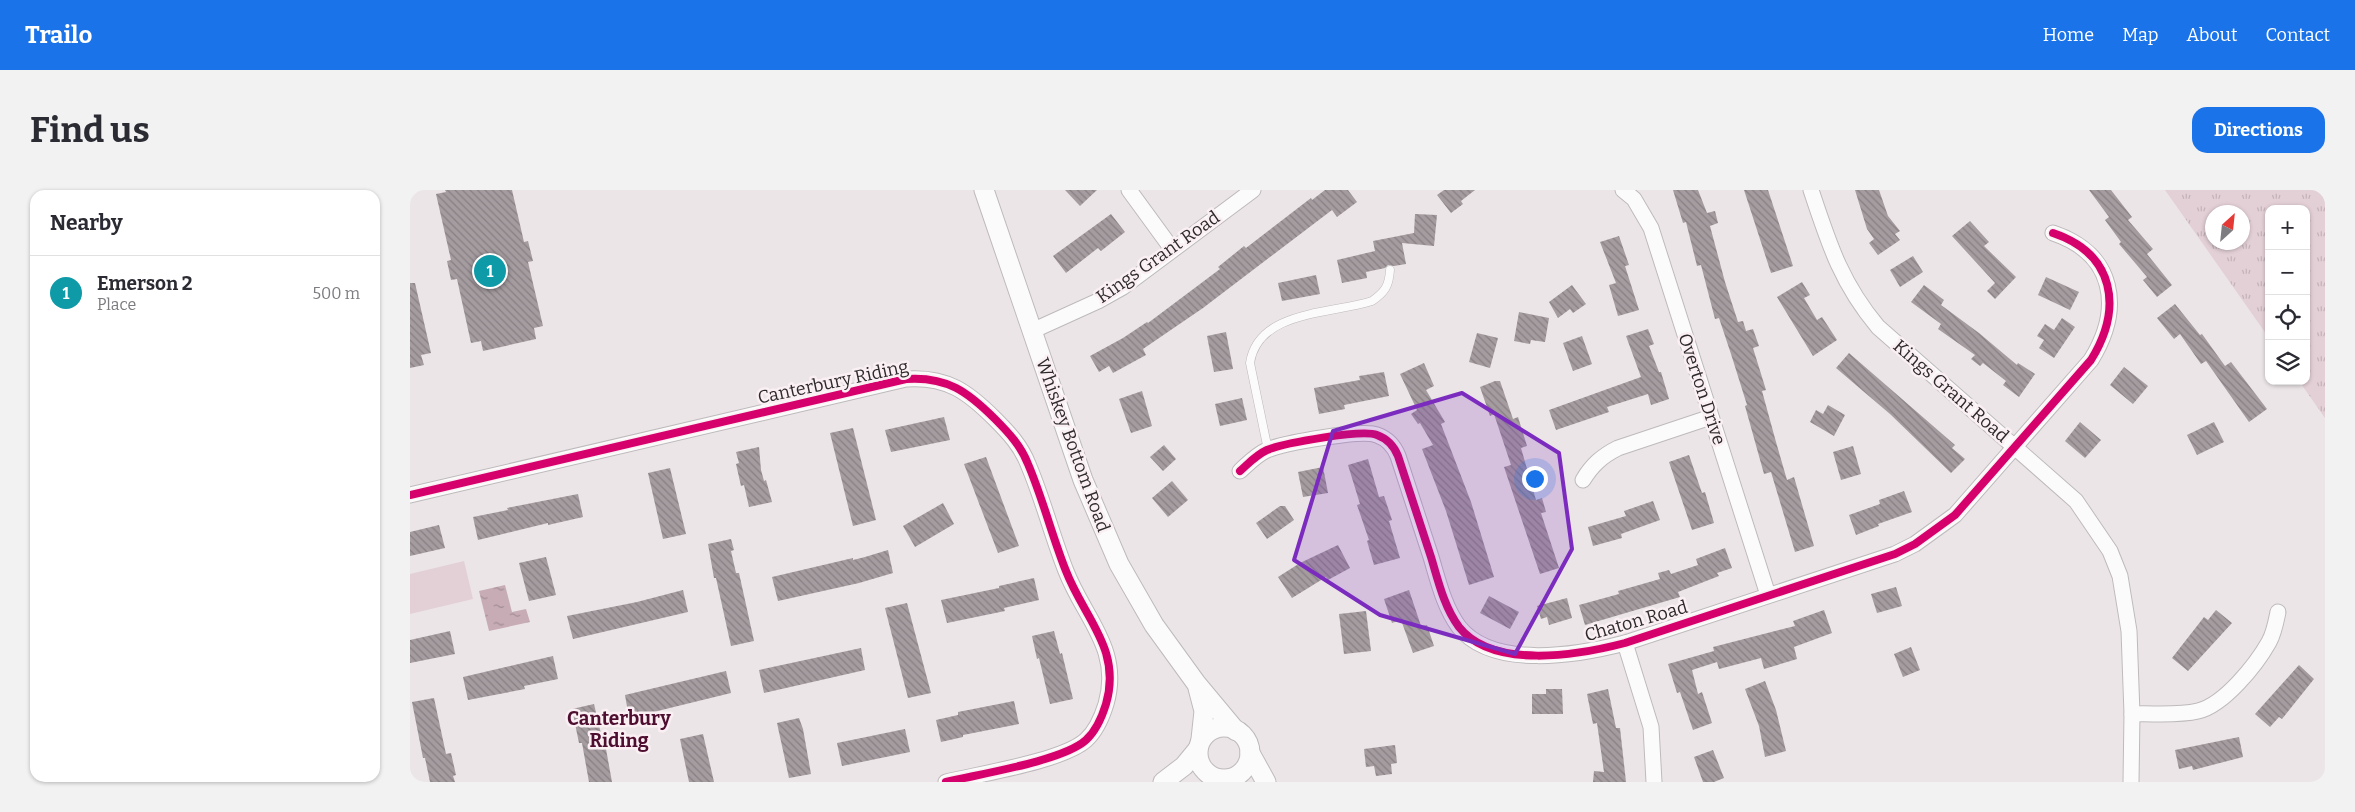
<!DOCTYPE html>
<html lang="en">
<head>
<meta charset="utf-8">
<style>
  :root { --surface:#fff; --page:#f2f2f3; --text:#2b2b33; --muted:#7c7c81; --line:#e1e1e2; --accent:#1a73e8 }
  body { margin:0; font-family:Bitter,serif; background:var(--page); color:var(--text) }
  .controls { position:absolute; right:15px; top:15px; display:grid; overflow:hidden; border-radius:10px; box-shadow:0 1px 4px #0004 }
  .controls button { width:45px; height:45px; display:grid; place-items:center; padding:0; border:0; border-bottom:1px solid var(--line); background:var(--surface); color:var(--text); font:25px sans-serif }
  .compass { position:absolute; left:1795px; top:15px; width:45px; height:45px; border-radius:50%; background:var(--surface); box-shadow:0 1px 4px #0004; rotate:27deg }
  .you { position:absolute; left:1124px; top:288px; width:18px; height:18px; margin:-12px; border:4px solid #fff; border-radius:50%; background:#1a73e8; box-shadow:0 0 0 8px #1a73e833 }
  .badge { display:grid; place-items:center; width:32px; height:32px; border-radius:50%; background:var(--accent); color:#fff; font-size:16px; font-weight:700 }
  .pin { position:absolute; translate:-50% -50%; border:2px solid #fff; box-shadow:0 1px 5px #0006 }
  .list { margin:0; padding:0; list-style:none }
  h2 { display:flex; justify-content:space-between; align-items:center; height:65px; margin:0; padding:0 20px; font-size:21px }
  h2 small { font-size:16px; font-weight:400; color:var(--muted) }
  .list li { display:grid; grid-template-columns:32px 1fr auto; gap:15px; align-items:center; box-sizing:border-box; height:75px; padding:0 20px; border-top:1px solid var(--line) }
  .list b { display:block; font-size:19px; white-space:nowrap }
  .list p { margin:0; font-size:16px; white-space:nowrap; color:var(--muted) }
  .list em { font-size:16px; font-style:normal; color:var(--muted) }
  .icon { flex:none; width:28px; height:28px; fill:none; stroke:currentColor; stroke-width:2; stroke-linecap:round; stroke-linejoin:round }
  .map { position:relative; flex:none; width:1915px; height:592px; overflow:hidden; border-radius:15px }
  header { display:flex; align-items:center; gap:30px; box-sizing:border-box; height:70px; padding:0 25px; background:var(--accent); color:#fff }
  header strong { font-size:24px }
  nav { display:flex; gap:28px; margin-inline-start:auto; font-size:18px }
  .intro { display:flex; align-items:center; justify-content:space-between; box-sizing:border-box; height:120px; padding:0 30px }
  h1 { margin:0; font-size:35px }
  .button { padding:12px 22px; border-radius:15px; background:var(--accent); color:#fff; font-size:18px; font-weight:700 }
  main { display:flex; gap:30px; padding:0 30px }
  aside { flex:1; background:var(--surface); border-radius:15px; box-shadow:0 1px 4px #0004 }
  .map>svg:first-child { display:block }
  .grass { fill:url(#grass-tufts); fill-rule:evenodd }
  .garden { fill:#e3d0d6 }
  .water { fill:url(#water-ripples) }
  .building { fill:url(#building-back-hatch) }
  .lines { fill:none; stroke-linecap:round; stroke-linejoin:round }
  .service-casing { stroke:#bebabc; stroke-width:9 }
  .minor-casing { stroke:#bebabc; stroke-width:17 }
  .tertiary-casing { stroke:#bebabc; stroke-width:21 }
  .service { stroke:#fcfbfb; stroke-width:8 }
  .minor { stroke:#fcfbfb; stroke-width:15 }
  .tertiary { stroke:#fcfbfb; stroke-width:19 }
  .cycleway-casing { stroke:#faf0f3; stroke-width:11 }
  .cycleway { stroke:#d6006c; stroke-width:8 }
  .marked { fill:#7b2cbf; fill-opacity:0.2; stroke:#7b2cbf; stroke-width:4; stroke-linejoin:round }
  .labels { text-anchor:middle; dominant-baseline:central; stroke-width:5; stroke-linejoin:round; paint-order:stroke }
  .street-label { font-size:18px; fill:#2e2a2c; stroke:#faf0f3 }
  .neighbourhood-label { font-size:19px; font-weight:bold; fill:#4e0e2f; stroke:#faf0f3 }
</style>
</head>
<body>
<header>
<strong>Trailo</strong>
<nav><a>Home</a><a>Map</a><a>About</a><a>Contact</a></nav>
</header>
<div class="intro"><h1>Find us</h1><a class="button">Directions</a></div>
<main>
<aside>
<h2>Nearby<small></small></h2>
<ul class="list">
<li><span class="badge" style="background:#0f9aa8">1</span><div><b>Emerson 2</b><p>Place</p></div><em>500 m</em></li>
</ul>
</aside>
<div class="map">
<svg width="1915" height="592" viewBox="0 0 1915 592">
  <defs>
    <pattern id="grass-tufts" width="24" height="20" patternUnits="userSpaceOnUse" patternTransform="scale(1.25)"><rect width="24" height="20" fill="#e3d0d6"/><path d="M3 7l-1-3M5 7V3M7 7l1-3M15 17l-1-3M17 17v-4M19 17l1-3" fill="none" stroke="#c3b3b8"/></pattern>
    <pattern id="water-ripples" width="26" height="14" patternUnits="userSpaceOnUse" patternTransform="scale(1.25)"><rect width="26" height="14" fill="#c7acb6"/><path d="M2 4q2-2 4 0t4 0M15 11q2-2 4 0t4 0" fill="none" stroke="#a28c94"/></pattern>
    <pattern id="building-back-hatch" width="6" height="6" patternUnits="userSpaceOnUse" patternTransform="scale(1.25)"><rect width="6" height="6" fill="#a59ca0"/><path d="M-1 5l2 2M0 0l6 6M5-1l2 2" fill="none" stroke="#877f83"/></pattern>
  </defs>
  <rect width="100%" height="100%" fill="#ebe5e7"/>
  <path class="grass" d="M 1755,0 L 1915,0 L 1915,228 L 1889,191 L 1896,191 L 1896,19 L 1859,19 L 1859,148 ZM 1802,22 L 1832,22 L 1832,52 L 1802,52 Z"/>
  <polygon class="garden" points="54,371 63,409 0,424 0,384"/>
  <polygon class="water" points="95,395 102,422 116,419 120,432 79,441 69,401"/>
  <g class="building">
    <polygon points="35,0 102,0 114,52 118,51 123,71 118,72 133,136 124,138 126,149 73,161 71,151 61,153 47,89 41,90 37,71 41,70 26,4 36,2"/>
    <polygon points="655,0 687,0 670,16"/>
    <polygon points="915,0 938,0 947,12 927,27 922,20 793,118 733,159 736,165 703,183 699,176 689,182 680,166 713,148 737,132 738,133 810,79 808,77 834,56 836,58 901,8 902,10"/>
    <polygon points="1034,0 1065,0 1051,11 1053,14 1041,23 1027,5"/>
    <polygon points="1263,0 1288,0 1297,23 1305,21 1308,33 1300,36 1315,92 1328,132 1333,131 1336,141 1343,139 1349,156 1343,158 1356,200 1352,201 1366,252 1377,290 1384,287 1404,356 1385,362 1361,282 1354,284 1335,216 1337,215 1321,164 1309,128 1305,129 1291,75 1287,76 1276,32 1273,33"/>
    <polygon points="1334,0 1358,0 1383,76 1361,83"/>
    <polygon points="1445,0 1469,0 1478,26 1490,41 1485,44 1490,50 1468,65 1459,53 1464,49 1457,39"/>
    <polygon points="1679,0 1701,0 1722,27 1718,30 1743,59 1737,64 1762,95 1747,107 1733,90 1737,87 1709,54 1711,52 1695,30 1699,27"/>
    <polygon points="701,24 715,42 691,61 688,58 656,83 643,66"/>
    <polygon points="1005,24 1027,25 1024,56 992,53 996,74 984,76 978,75 975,78 956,82 957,88 932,93 927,70 965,61 963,51 1004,43"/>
    <polygon points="1560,31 1579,52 1574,56 1606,87 1585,109 1577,101 1585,93 1542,46"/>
    <polygon points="1209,46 1219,75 1215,76 1229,120 1208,126 1199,95 1206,93 1190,52"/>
    <polygon points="1503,66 1513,82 1490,97 1480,80"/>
    <polygon points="906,85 910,104 872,111 868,93"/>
    <polygon points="1636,87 1669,102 1660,120 1628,105"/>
    <polygon points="1392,92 1400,105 1394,108 1407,130 1412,127 1427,150 1403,166 1367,107"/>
    <polygon points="0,93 5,93 21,163 11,165 14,175 0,178"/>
    <polygon points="1162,95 1176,114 1163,123 1160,119 1148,128 1139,112"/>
    <polygon points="1514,95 1534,110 1531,115 1569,143 1607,175 1608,173 1625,184 1609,207 1593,195 1596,191 1573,173 1570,176 1561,169 1565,165 1528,139 1531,134 1501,112"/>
    <polygon points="1765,114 1790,145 1792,144 1815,176 1821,172 1857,219 1839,232 1796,171 1791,174 1770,144 1764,149 1747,128"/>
    <polygon points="1109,122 1139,128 1135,152 1121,150 1120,154 1104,151"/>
    <polygon points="1652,128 1665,137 1644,168 1629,158 1634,150 1627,146 1635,134 1644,140"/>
    <polygon points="1238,139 1244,154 1239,156 1249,182 1251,182 1259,209 1241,215 1238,204 1197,217 1199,222 1146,240 1139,220 1231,187 1216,146"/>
    <polygon points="816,142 823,179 804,182 797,146"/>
    <polygon points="1067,143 1088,148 1080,178 1059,172"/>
    <polygon points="1172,146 1182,174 1163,181 1153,153"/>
    <polygon points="1439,163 1545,255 1542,258 1555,269 1541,283 1480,224 1426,178"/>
    <polygon points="1014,173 1024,196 1016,200 1035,232 1031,234 1061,312 1084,387 1059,395 1036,321 1012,259 1023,255 1010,233 1008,234 1001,224 1007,220 990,184"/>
    <polygon points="1714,177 1738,196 1723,214 1700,195"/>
    <polygon points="974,182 979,206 934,215 935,219 909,224 904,198 950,190 949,186"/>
    <polygon points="1085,191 1090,191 1103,229 1108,227 1117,256 1111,258 1126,310 1132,308 1136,322 1131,323 1149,378 1130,384 1094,277 1101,275 1084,224 1080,226 1070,197"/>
    <polygon points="732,201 742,236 721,243 709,209"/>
    <polygon points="832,208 837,230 810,236 805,214"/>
    <polygon points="1418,215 1435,225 1424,246 1400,232 1406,220 1413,224"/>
    <polygon points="534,227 540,250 481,262 475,240"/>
    <polygon points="1670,232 1691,250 1675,268 1655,251"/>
    <polygon points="1804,232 1814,252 1787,265 1777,245"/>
    <polygon points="443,238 466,330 443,336 420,243"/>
    <polygon points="754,255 766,269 753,281 740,267"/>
    <polygon points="1443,256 1451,284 1431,290 1423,262"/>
    <polygon points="349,257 351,280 354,291 356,290 362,312 339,317 334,295 331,296 326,274 329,273 326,262"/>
    <polygon points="1279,265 1292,303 1295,302 1304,333 1282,340 1259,272"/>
    <polygon points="576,267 609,356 588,363 554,274"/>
    <polygon points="958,269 969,307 974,306 982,330 979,331 990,368 964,375 957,351 959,350 947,315 950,314 938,275"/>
    <polygon points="913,277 918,303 893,307 888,282"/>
    <polygon points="260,278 276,344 253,349 238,283"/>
    <polygon points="762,291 778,310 758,327 742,308"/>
    <polygon points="1494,301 1502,322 1468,334 1469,336 1446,345 1439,325 1470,314 1469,310"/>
    <polygon points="168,304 173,327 138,335 138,333 68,350 63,327 98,320 97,318"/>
    <polygon points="1243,311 1250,330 1211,344 1212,348 1183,356 1178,337 1216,326 1214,321"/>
    <polygon points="533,313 544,334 505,357 493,336"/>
    <polygon points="870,316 875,316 884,330 857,349 846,333"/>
    <polygon points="29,335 35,358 0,366 0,342"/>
    <polygon points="321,349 324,360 321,361 326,383 329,383 344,451 321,456 306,388 304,388 298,354"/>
    <polygon points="928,355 940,378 918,390 916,387 882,408 868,387 890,373"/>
    <polygon points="1315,358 1322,378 1307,383 1309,386 1268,402 1270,407 1175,435 1169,415 1209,404 1208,401 1250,389 1248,383 1259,380 1261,384 1288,375 1286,369"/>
    <polygon points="478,360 483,383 449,393 368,411 362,387 443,368 443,370 455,367"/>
    <polygon points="136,367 146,405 119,411 109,373"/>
    <polygon points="624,388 629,410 594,418 595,421 537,433 531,410 589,398 589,396"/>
    <polygon points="1486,397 1492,416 1467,423 1461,404"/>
    <polygon points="273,400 278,422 163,449 157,426 227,412"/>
    <polygon points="999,400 1011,436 1017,435 1024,456 1003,463 991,430 982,433 974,409"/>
    <polygon points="1079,406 1109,422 1100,439 1070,423"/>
    <polygon points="1157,408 1162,428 1139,435 1137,427 1131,429 1127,416"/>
    <polygon points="497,413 521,503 498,508 475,418"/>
    <polygon points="1414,420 1422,443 1384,457 1387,469 1354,479 1351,468 1309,479 1307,472 1282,480 1288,504 1292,502 1302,533 1283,540 1270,502 1267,503 1258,474 1304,461 1303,457 1385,436 1383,431"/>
    <polygon points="1806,420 1822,433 1778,481 1762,468 1794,427 1798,430"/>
    <polygon points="956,421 961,461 934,464 929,424"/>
    <polygon points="40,441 45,464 0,473 0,450"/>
    <polygon points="644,441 650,464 652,463 663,509 640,514 629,468 627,469 622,446"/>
    <polygon points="1501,457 1510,480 1493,487 1484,464"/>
    <polygon points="451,458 455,480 354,503 349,480"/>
    <polygon points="143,466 148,489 114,496 115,499 58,510 53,487"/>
    <polygon points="1889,475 1904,489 1872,529 1869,527 1860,537 1845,524"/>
    <polygon points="316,481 321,503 219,528 215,505"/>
    <polygon points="1355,491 1366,520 1376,561 1355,567 1349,536 1335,499"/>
    <polygon points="1136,499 1152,499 1153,524 1122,524 1122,504 1136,504"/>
    <polygon points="1198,499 1206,538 1210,538 1216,592 1183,592 1184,581 1194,582 1187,533 1183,534 1177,504"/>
    <polygon points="24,508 36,564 41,563 46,585 43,586 45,592 20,592 15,568 13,568 2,512"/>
    <polygon points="604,511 609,534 553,545 553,547 531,552 526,530 548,525 548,522"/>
    <polygon points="184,514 192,548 194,548 202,592 179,592 172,553 169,553 162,519"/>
    <polygon points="389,528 393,539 401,584 379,588 367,533"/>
    <polygon points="495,539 500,562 432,576 427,553"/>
    <polygon points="293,544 304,592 279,592 270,549"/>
    <polygon points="1829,547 1833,567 1783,580 1782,576 1769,579 1765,560"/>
    <polygon points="985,555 987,573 981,574 982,584 966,586 964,576 956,577 954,559"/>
    <polygon points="1303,560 1314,588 1304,592 1293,592 1284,567"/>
  </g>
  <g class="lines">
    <defs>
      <path id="service" d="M 858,260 L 840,173 C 848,120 922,124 962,111 C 975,102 979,96 980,80"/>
      <g id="minor">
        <polyline points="719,0 762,59"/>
        <polyline points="1213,0 1224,9 1241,38 1358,405"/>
        <path d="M 1401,0 C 1419,54 1431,93 1468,137 L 1666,311 L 1700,361 L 1710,386 L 1719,441 L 1722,524 L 1721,592"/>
        <polyline points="622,141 688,111 713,97 843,0"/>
        <path d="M 830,281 C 839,273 846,265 857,260 C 874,253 952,239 967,245 C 978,249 984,256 988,266 C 999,300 1010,333 1021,367 C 1028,390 1034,417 1049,437 C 1083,480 1169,465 1215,453 L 1485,364 L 1505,354 L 1545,325 L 1681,170 C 1713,118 1705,64 1643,43"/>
        <path d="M 1173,290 C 1182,275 1192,266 1208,258 L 1301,227"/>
        <path d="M 0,305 L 496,189 C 537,186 558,202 585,229 C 599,243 611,256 618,274 C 633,309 642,346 656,381 C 674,428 712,459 696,514 C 692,527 686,541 676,550 C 653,571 569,584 536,592"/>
        <polyline points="1215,453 1241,537 1244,592"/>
        <path d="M 1722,524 C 1743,523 1767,526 1788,521 C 1814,515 1846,475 1859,452 C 1864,443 1866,432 1868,422"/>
      </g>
      <g id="tertiary">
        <polyline points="574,0 673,290 709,374 744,435 786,493 826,541"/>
        <polyline points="788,498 794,521 791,549"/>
        <circle cx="814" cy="563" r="26"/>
        <polyline points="840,563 856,592"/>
        <polyline points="753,592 774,576 788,559"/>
      </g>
    </defs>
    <use href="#service" class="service-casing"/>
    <use href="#minor" class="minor-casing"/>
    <use href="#tertiary" class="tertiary-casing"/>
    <use href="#service" class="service"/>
    <use href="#minor" class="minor"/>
    <use href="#tertiary" class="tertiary"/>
    <defs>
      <g id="cycleway">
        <path d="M 830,281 C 839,273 846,265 857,260 C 874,253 952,239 967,245 C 978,249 984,256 988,266 C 999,300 1010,333 1021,367 C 1028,390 1034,417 1049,437 C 1083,480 1169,465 1215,453 L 1485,364 L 1505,354 L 1545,325 L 1681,170 C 1713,118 1705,64 1643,43"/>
        <path d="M 0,305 L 496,189 C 537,186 558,202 585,229 C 599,243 611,256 618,274 C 633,309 642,346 656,381 C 674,428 712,459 696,514 C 692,527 686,541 676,550 C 653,571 569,584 536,592"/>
      </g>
    </defs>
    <use href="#cycleway" class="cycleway-casing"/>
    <use href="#cycleway" class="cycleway"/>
  </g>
  <path class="marked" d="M 1052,203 L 1149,263 L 1162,359 L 1105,464 L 970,425 L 884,370 L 923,241 Z"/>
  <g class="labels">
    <g class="street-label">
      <text transform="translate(748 67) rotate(-35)">Kings Grant Road</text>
      <text transform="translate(423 192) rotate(-12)">Canterbury Riding</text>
      <text transform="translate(1292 199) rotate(72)">Overton Drive</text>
      <text transform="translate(1541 201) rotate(41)">Kings Grant Road</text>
      <text transform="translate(663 255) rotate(70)">Whiskey Bottom Road</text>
      <text transform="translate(1226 431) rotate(-16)">Chaton Road</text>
    </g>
    <g class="neighbourhood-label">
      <text x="209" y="528">Canterbury<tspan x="209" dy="22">Riding</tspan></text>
    </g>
  </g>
</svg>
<div class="controls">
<button>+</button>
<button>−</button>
<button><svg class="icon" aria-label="locate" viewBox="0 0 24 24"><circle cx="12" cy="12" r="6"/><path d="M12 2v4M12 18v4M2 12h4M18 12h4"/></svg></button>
<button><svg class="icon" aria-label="layers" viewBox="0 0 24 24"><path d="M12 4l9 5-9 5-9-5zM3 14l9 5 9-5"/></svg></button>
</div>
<svg class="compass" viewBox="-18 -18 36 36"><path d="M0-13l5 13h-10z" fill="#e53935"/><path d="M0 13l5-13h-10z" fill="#7c7c81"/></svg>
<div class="you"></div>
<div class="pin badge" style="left:80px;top:81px;background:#0f9aa8">1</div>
</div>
</main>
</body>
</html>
